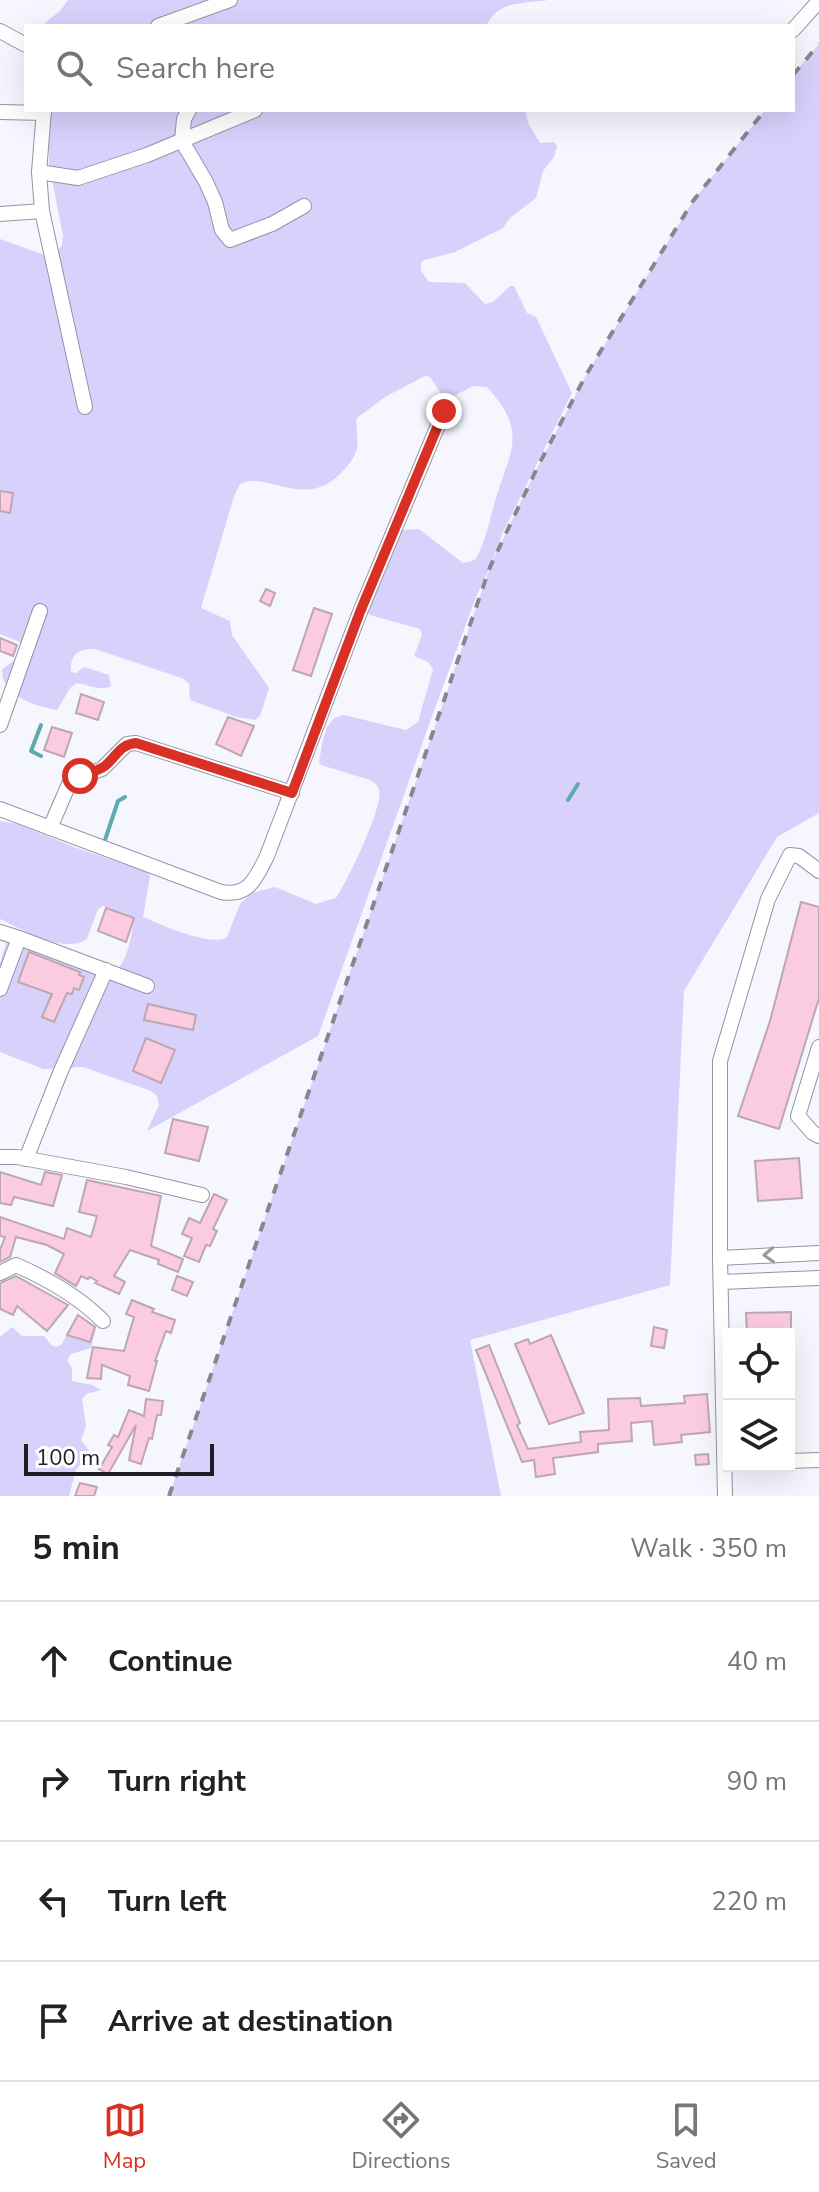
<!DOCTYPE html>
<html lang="en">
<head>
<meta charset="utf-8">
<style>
  :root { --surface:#fff; --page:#f6f6f6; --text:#222; --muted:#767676; --line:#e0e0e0; --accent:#d93025 }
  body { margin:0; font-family:"Nunito Sans",sans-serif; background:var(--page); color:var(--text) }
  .controls { position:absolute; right:24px; bottom:24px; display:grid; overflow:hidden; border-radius:0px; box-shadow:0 8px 32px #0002 }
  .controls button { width:72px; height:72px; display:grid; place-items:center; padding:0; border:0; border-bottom:2px solid var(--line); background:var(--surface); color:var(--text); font:40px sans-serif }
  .scale { position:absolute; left:24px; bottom:20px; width:190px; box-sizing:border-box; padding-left:8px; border:4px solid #1f1e25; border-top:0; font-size:22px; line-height:28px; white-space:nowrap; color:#1f1e25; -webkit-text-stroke:6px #fff; paint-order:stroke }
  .stop { position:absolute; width:24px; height:24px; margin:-18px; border:6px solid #d93025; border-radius:50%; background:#fff }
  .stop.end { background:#d93025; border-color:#fff; box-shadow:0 2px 8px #0008 }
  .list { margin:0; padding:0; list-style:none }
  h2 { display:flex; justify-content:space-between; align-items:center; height:104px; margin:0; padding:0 32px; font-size:34px }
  h2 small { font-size:26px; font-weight:400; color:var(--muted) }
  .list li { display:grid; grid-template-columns:52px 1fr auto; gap:24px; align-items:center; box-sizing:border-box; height:120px; padding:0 32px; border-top:2px solid var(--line) }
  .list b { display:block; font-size:30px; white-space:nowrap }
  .list em { font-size:26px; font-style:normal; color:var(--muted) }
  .icon { flex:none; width:44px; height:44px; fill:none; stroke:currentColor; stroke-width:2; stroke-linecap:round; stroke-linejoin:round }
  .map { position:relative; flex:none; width:819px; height:1496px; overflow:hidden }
  .search { position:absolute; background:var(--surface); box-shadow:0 8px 32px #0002; left:24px; right:24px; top:24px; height:88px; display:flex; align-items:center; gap:20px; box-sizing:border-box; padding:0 28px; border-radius:0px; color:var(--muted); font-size:30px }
  .sheet { height:584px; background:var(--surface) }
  nav { display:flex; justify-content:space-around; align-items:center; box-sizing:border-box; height:112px; border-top:2px solid var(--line); background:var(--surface); font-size:22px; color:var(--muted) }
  nav a { display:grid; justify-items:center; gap:4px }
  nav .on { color:var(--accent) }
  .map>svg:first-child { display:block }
  .green { fill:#d7d1fc }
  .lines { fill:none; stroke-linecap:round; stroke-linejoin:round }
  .stream { stroke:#5eaaaf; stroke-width:4 }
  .building { fill:#fbcbe0; stroke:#bda7b0; stroke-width:2 }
  .minor-casing { stroke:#9593a5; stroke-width:16 }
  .minor { stroke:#fff; stroke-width:14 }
  .rail { stroke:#86868d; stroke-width:4; stroke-dasharray:10 10; stroke-linecap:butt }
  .oneway { stroke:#9a9a9d }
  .route { stroke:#d93025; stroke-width:10 }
</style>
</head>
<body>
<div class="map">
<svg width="819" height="1496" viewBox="0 0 819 1496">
  <rect width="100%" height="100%" fill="#f6f6fe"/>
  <g class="green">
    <path d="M 68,0 L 549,0 C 521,4 499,0 486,26 L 41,26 L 60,11 Z"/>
    <path d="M 819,44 L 819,813 L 777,837 L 684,991 L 670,1285 L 470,1340 L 501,1496 L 169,1496 L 490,567 L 476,597 L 435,708 L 318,1036 L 147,1131 L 159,1105 L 157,1096 L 151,1091 L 83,1067 L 43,1069 L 0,1052 L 0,963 L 7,940 L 117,970 C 127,959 132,937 133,921 L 127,915 L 103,906 L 98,909 L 87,939 C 63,955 22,929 0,919 L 0,821 L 18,824 L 74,847 L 147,872 L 150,876 L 143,917 C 160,924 212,948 227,937 L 240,904 L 252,893 L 275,887 L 316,904 L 336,898 C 347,882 384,806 379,790 C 377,784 375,784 370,780 L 321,765 L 319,762 L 323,739 L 327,727 L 334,718 L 344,715 L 406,730 L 418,722 L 433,669 L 428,662 L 414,656 L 422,635 L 420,629 L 370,615 L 363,609 L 399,530 L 419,529 L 463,563 L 475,560 C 486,541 489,522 495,501 C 510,450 529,433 487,387 L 473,386 L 448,399 L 444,398 L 430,377 L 425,376 L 385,397 L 357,418 C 355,428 359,438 357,448 C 355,458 347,467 340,474 C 304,510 267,470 240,484 L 234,496 L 201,608 L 230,621 L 232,635 L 269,688 L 260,716 L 255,720 L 236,717 L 190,700 L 189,684 L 184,679 L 95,649 C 79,649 70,653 71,672 L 76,673 L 84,667 L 109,675 L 111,686 C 99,692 88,684 77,683 L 70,688 L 57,710 C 36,707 1,695 2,670 C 11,661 24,658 20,642 L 0,634 L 0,239 L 42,254 L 56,253 L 62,245 L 63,236 L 49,164 L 48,110 L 525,110 L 528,123 L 540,143 L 554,142 L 557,146 L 554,157 L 543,171 L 536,198 L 510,218 L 503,228 L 455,252 L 424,260 L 421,263 L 421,271 L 429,282 L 465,283 L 485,304 L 493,302 L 510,286 L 514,286 L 527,313 L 536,317 L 572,393 L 503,532 L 492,562 L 538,466 L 586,375 L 693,201 L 765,110 L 793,110 L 793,75 Z"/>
    <polygon points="12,1327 22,1336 44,1336 52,1346 57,1347 62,1344 70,1328 75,1328 79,1339 89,1341 92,1330 96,1329 91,1348 71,1354 67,1360 72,1368 72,1381 92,1385 101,1390 86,1394 82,1399 86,1426 81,1440 90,1452 76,1470 69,1496 0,1496 0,1337"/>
  </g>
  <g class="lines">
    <g class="stream">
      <polyline points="41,725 31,751 41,756"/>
      <polyline points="568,800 578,784"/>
      <polyline points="104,843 118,801 125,797"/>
    </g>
  </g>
  <g class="building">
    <polygon points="0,491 13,493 10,513 0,511"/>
    <polygon points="266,589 275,593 270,606 260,601"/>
    <polygon points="314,608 332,614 311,676 293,670"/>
    <polygon points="0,638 17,645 13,656 0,651"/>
    <polygon points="81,694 104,702 98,720 76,713"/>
    <polygon points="228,717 254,726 241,756 216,744"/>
    <polygon points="52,727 72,733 64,757 44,750"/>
    <polygon points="801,902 819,907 819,998 779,1129 738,1116 770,1021"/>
    <polygon points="106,908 134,918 126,942 98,931"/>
    <polygon points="29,952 80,972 79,975 84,977 79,990 74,988 72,994 67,993 54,1022 42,1017 52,994 18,982"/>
    <polygon points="148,1004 196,1015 193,1030 144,1020"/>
    <polygon points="146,1038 175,1050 161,1083 133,1071"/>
    <polygon points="173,1119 208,1127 199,1161 165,1153"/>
    <polygon points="799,1158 802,1198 758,1201 755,1161"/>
    <polygon points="0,1172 41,1185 45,1172 62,1175 53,1206 14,1197 11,1205 0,1203"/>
    <polygon points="87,1180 161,1196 151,1246 183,1259 178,1272 158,1264 159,1260 130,1250 114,1276 125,1282 119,1294 95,1283 97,1281 90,1277 88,1279 81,1276 76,1286 55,1273 64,1254 47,1245 16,1237 10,1257 0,1262 0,1250 5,1237 0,1236 0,1217 64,1239 67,1228 91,1237 97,1216 79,1212"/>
    <polygon points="214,1194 227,1200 213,1229 217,1231 210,1246 206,1245 199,1262 184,1256 192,1238 182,1234 189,1218 200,1223"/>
    <polygon points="16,1276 68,1305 47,1331 17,1306 13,1315 0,1309 0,1283"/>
    <polygon points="177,1276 193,1282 187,1296 172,1290"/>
    <polygon points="132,1300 154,1309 152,1312 175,1320 171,1333 166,1331 155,1361 157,1361 149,1391 128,1385 130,1376 102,1365 101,1379 87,1378 93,1347 124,1351 134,1317 126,1314"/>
    <polygon points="791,1312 791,1334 747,1334 746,1313"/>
    <polygon points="78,1315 95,1327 90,1342 67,1335"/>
    <polygon points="654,1327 667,1330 664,1348 651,1346"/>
    <polygon points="551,1335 584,1413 549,1424 515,1344 528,1339 530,1344"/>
    <polygon points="489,1345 520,1423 517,1425 528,1449 581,1442 580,1432 609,1430 608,1399 640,1398 641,1406 685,1403 684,1396 707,1394 710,1432 681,1435 682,1442 654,1445 652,1421 631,1423 632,1441 598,1444 598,1452 553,1458 555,1474 536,1477 534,1460 522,1462 476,1350"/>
    <polygon points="146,1399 163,1401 161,1415 157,1415 152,1439 149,1438 141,1464 129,1460 136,1425 108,1474 99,1469 112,1447 108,1445 114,1435 118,1437 129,1410 144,1416"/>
    <polygon points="708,1454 709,1464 696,1465 695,1455"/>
    <polygon points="80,1483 97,1487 94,1496 75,1496"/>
  </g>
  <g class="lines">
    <defs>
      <g id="minor">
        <polyline points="158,26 230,0"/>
        <polyline points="793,30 819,1"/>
        <polyline points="0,31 26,45"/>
        <polyline points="44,110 39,172 42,211 85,407"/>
        <polyline points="189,110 184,119 182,141 206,182 215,202 222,230 230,240 272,224 304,206"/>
        <polyline points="0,112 44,113"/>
        <polyline points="39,172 78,178 147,155 255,110"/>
        <polyline points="0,214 42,211"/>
        <polyline points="0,725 40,611"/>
        <path d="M 0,809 L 221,892 C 249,897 256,878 267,856 L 360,612 L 444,411"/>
        <polyline points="50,828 69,784 74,779 102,769 127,744 136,743 292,793"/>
        <polyline points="0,932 19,938 0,989"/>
        <polyline points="19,938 147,986"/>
        <polyline points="819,1047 798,1116 813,1133 819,1136"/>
        <polyline points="0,1157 17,1157 126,1177 202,1195"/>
        <polyline points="26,1159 60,1073 106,970"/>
        <polyline points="720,1258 819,1253"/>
        <path d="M 0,1273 L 16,1265 C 48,1279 78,1296 103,1321"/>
        <polyline points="721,1282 819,1278"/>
        <polyline points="789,1461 819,1460"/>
        <polyline points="725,1496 720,1258 720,1061 768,899 790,855 799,856 819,871"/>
      </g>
    </defs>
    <use href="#minor" class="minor-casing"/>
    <use href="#minor" class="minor"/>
    <g class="rail">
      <polyline points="793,75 819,44"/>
      <polyline points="169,1496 490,567 538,466 586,375 693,201 765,110"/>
    </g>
  </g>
  <defs><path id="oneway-chevron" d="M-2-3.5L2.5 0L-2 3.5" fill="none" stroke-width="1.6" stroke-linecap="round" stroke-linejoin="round" transform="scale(2)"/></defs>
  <use class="oneway" href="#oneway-chevron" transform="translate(769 1255) rotate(177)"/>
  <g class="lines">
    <path class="route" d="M 80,776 C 89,773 98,771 105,766 C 117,756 119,745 136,743 L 292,793 L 360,612 L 444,411"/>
  </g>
</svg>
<div class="controls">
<button><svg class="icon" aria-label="locate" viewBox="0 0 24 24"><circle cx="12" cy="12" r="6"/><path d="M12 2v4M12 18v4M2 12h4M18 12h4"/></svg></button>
<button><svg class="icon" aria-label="layers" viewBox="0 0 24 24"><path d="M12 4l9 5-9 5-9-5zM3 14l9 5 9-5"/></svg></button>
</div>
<div class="scale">100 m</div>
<div class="stop" style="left:80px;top:776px"></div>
<div class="stop end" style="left:444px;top:411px"></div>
<div class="search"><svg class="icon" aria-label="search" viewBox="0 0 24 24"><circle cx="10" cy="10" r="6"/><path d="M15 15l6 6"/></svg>Search here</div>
</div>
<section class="sheet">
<h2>5 min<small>Walk · 350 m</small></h2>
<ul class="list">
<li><svg class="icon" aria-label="ahead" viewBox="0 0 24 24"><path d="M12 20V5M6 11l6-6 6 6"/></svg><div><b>Continue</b></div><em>40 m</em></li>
<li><svg class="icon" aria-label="right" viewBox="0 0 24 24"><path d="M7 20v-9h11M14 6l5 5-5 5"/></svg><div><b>Turn right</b></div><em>90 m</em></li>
<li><svg class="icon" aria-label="left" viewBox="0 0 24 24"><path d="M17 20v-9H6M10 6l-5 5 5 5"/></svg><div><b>Turn left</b></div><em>220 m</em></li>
<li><svg class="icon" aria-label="arrive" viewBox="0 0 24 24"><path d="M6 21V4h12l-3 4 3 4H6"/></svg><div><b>Arrive at destination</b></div></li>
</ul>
</section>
<nav>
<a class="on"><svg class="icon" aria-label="map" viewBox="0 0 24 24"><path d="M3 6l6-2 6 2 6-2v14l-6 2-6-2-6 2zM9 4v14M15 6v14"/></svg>Map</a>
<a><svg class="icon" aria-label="directions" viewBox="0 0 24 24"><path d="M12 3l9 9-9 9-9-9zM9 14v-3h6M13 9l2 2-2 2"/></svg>Directions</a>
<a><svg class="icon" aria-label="saved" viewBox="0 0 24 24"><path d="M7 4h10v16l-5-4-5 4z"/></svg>Saved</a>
</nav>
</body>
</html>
